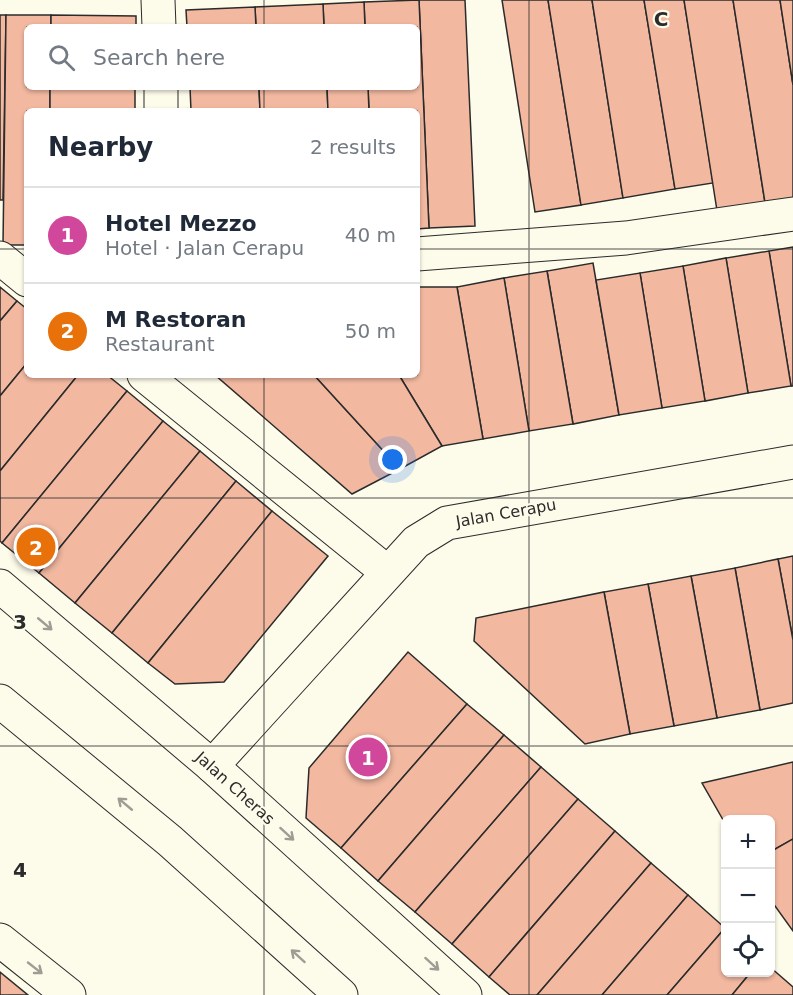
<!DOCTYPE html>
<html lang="en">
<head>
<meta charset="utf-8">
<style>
  :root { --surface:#fff; --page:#f6f6f7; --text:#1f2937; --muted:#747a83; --line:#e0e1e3; --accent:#7c3aed }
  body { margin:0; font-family:"DejaVu Sans",sans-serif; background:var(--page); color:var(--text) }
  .controls { position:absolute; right:18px; bottom:18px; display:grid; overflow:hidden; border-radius:9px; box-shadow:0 2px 4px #0004 }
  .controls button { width:54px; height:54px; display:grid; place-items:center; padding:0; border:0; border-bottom:2px solid var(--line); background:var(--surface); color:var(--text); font:30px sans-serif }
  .you { position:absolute; left:393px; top:460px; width:21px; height:21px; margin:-15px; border:4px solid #fff; border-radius:50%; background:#1a73e8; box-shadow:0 0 0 9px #1a73e833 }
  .badge { display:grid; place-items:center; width:39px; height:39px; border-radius:50%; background:var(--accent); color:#fff; font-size:20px; font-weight:700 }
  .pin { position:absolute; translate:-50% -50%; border:3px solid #fff; box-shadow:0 2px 6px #0006 }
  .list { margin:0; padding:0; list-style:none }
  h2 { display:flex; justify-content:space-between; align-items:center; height:78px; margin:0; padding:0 24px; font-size:26px }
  h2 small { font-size:20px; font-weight:400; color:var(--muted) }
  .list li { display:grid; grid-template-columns:39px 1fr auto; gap:18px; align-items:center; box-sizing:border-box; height:96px; padding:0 24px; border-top:2px solid var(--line) }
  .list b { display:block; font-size:22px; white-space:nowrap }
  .list p { margin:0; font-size:20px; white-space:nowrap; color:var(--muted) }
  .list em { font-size:20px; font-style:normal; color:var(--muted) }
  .icon { flex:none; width:33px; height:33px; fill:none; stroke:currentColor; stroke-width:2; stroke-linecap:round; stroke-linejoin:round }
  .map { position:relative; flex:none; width:793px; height:995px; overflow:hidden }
  .search { position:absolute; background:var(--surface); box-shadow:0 2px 4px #0004; left:24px; top:24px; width:396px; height:66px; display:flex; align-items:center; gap:15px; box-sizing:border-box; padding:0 21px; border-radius:9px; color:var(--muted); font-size:22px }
  .panel { position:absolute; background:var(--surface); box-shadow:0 2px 4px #0004; left:24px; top:108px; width:396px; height:270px; border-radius:9px }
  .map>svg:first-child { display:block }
  .building { fill:#f2b8a0; stroke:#2b2b2b; stroke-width:1.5 }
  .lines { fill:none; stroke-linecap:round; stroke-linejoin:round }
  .minor-casing { stroke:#2b2b2b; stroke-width:35 }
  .major-casing { stroke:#2b2b2b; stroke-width:35 }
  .minor { stroke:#fdfbea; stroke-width:33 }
  .major { stroke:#fdfbea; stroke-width:33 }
  .oneway { stroke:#9e9d94 }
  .grid { fill:none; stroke:#2b2b2b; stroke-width:1.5; stroke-opacity:0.55 }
  .labels { text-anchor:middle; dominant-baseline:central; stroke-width:4.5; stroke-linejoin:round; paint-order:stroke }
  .street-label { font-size:16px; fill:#2b2b2b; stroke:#fdfbea }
  .grid-label { font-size:20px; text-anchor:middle; font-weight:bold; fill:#2b2b2b; stroke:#fdfbea; stroke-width:4.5; stroke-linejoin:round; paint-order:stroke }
</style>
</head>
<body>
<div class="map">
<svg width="793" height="995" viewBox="0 0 793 995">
  <rect width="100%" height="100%" fill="#fdfbea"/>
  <g class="building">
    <polygon points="419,0 465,0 475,226 429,228"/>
    <polygon points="419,0 429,228 417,229 417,111 369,111 368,87 417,87 417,27 365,27 364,2"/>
    <polygon points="502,0 548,0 581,205 535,212"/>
    <polygon points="548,0 592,0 623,198 581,205"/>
    <polygon points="592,0 644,0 675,189 623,198"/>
    <polygon points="644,0 684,0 713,183 675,189"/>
    <polygon points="684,0 733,0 766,209 718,217"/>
    <polygon points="733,0 780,0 793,85 793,204 766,209"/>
    <polygon points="780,0 793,0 793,85"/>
    <polygon points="364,2 365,27 324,27 323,4"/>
    <polygon points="323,4 324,27 256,27 255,7"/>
    <polygon points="255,7 256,27 187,27 186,10"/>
    <polygon points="0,15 6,15 3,200 0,200"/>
    <polygon points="6,15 51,15 51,27 27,27 27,87 50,87 50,111 27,111 27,245 3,245"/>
    <polygon points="51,15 136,16 136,27 51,27"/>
    <rect x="50" y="87" width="85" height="24"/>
    <polygon points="190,87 259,87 260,111 191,111"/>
    <polygon points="259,87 327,87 328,111 260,111"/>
    <polygon points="327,87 368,87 369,111 328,111"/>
    <polygon points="793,247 793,386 791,386 769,251"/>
    <polygon points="769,251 791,386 748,393 726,258"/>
    <polygon points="726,258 748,393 705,401 683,266"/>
    <polygon points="593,263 619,415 573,424 547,271"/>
    <polygon points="683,266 705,401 662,408 640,273"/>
    <polygon points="547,271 573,424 529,431 504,278"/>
    <polygon points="640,273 662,408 619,415 596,280"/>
    <polygon points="504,278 529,431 483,439 457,287"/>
    <polygon points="0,287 17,301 0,321"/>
    <polygon points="417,287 457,287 483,439 442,446 399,375 417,375"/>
    <polygon points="17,301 27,309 27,363 0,396 0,321"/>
    <polygon points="27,363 27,375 78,375 0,471 0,396"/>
    <polygon points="78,375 107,375 127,391 2,543 0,541 0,471"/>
    <polygon points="215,375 314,375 400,469 352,494"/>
    <polygon points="314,375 399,375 442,446 400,469"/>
    <polygon points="127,391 163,421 39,573 2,543"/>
    <polygon points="163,421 200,451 75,603 39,573"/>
    <polygon points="200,451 236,481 112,633 75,603"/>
    <polygon points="236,481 272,511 148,663 112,633"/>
    <polygon points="272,511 328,556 224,682 175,684 148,663"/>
    <polygon points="793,556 793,640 778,559"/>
    <polygon points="778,559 793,640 793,703 760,710 735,568"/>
    <polygon points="735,568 760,710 717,718 691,576"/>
    <polygon points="691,576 717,718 674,726 648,584"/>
    <polygon points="648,584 674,726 630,734 604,592"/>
    <polygon points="604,592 630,734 585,744 474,641 476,618"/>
    <polygon points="408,652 467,704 341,848 306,818 309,768"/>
    <polygon points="467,704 504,735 378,881 341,848"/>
    <polygon points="504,735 541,767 415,912 378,881"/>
    <polygon points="793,762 793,839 770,852 770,820 726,820 726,825 702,783"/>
    <polygon points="541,767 578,799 452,944 415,912"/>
    <polygon points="578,799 615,831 489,977 452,944"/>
    <polygon points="615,831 651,863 537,995 510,995 489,977"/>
    <polygon points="793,839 793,931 770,899 770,852"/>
    <polygon points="651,863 688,895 602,995 537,995"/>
    <polygon points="688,895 725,928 667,995 602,995"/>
    <polygon points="725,928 726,972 751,972 732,995 667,995"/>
    <polygon points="770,967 793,987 793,995 732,995 751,972 770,972"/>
    <polygon points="0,972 28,995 0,995"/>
  </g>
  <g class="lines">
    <defs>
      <g id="minor">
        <polyline points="158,0 159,27"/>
        <polyline points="161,87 161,111"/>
        <polyline points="417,254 626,238 793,214"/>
        <polyline points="0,258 27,280"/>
        <polyline points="144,375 387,572"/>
        <polyline points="212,766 416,542 447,523 793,462"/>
        <polyline points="0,940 69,995"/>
      </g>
      <g id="major">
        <polyline points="0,586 212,766 465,995"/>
        <polyline points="0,701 170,841 341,995"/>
      </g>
    </defs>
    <use href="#minor" class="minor-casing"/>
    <use href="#major" class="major-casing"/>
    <use href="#minor" class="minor"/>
    <use href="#major" class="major"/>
  </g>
  <defs><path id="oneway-shaft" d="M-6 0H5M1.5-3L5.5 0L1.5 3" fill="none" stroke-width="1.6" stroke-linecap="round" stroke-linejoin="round" transform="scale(1.5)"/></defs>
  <g class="oneway">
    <use href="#oneway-shaft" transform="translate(45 624) rotate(40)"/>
    <use href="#oneway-shaft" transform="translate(125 804) rotate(-140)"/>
    <use href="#oneway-shaft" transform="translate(287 834) rotate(42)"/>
    <use href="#oneway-shaft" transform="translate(298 956) rotate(-138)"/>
    <use href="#oneway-shaft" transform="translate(432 964) rotate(42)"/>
    <use href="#oneway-shaft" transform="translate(35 968) rotate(38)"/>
  </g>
  <path class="grid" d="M 264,0 L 264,27M 529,0 L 529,995M 264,87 L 264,111M 0,249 L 27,249M 417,249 L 793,249M 264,375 L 264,995M 0,498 L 793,498M 0,746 L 793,746"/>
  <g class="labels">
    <g class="street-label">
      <text transform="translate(506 513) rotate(-10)">Jalan Cerapu</text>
      <text transform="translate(235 788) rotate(42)">Jalan Cheras</text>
    </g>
  </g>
  <g class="grid-label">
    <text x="661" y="26">C</text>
    <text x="20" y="629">3</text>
    <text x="20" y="877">4</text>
  </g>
</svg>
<div class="controls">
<button>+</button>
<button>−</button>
<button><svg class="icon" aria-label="locate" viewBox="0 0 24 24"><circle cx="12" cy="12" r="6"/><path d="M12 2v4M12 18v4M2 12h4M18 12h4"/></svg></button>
</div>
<div class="you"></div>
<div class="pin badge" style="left:368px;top:757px;background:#d1479c">1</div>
<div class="pin badge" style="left:36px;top:547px;background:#e8710a">2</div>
<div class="search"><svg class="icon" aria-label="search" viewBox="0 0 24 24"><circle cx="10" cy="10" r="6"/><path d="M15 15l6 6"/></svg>Search here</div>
<section class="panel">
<h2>Nearby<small>2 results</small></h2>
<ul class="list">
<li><span class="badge" style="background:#d1479c">1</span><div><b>Hotel Mezzo</b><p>Hotel · Jalan Cerapu</p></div><em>40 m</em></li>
<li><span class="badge" style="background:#e8710a">2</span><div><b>M Restoran</b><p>Restaurant</p></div><em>50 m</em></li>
</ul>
</section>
</div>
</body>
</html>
